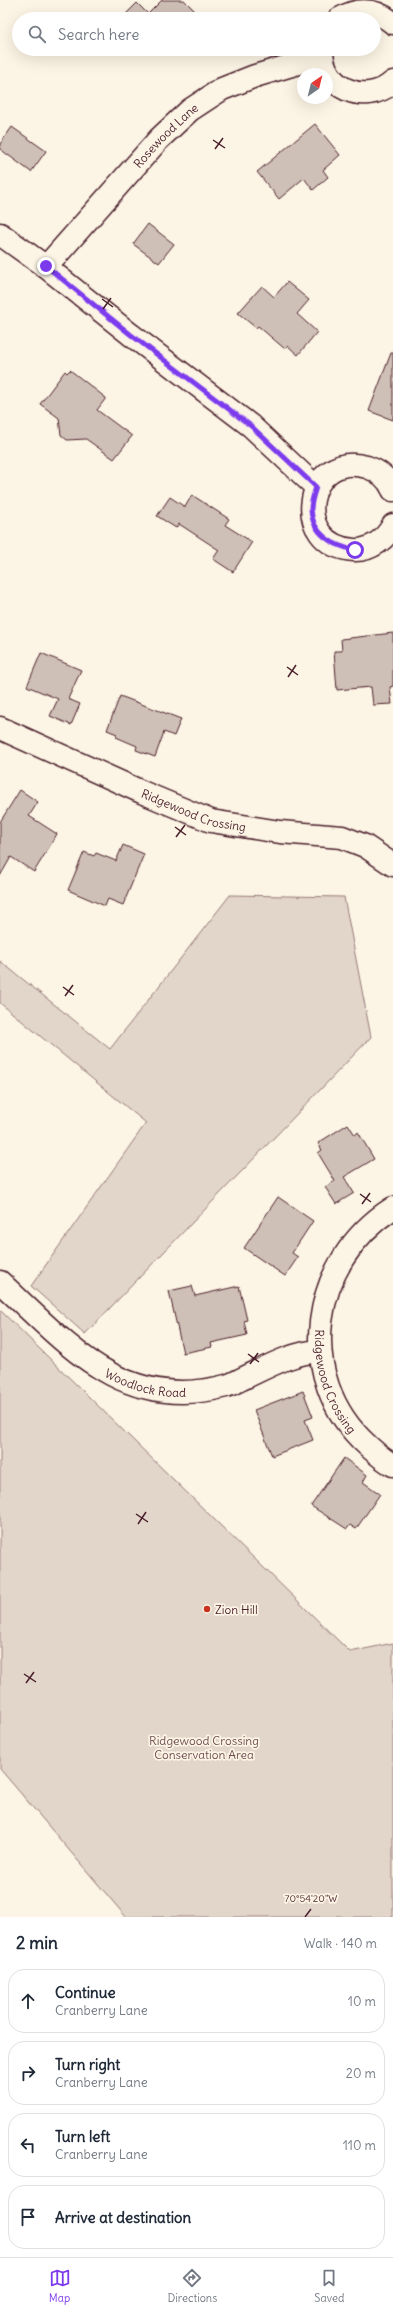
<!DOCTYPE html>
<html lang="en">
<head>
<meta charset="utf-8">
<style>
  :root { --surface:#fff; --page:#f6f6f7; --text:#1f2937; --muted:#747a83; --line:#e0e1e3; --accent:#7c3aed }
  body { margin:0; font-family:Delius,sans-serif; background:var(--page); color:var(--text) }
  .compass { position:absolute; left:297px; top:68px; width:36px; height:36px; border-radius:50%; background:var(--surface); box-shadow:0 4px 16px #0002; rotate:35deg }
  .stop { position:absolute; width:12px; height:12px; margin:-9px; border:3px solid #7c3aed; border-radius:50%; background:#fff }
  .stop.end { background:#7c3aed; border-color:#fff; box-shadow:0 1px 4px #0008 }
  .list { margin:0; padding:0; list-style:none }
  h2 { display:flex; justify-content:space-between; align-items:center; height:52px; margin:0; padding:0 16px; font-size:17px }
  h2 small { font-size:13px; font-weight:400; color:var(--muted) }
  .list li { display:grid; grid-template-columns:26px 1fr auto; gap:12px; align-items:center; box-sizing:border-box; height:64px; margin:0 8px 8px; padding:0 8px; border:1px solid var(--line); border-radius:16px }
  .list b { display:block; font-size:15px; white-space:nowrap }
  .list p { margin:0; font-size:13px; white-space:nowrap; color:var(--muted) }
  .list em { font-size:13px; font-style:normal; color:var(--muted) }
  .icon { flex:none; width:22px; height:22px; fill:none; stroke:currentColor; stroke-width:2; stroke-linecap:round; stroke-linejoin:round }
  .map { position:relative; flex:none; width:393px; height:1917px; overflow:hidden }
  .search { position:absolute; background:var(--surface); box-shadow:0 4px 16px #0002; left:12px; right:12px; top:12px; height:44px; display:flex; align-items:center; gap:10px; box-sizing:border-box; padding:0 14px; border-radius:22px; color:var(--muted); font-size:15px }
  .sheet { height:340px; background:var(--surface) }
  nav { display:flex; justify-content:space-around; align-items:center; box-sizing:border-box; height:56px; border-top:1px solid var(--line); background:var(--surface); font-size:11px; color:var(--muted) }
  nav a { display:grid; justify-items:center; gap:2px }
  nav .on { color:var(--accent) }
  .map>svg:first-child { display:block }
  .green { fill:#e2d5ca; stroke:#967a7a }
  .building { fill:#cfc0b7; stroke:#4a1f2b }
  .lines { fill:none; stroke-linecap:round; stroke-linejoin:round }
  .minor-casing { stroke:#4a1f2b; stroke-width:25 }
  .minor { stroke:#fcf5e5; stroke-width:22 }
  .route { stroke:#7c3aed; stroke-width:5 }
  .ticks { fill:none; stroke:#4a1f2b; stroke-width:1.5 }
  .poi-dot { fill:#c8321e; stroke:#fcf5e5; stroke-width:1.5 }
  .labels { text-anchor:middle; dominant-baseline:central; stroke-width:3.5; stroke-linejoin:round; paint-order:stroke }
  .street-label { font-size:12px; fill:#4a1f2b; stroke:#fcf5e5 }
  .poi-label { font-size:12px; fill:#4a1f2b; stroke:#fcf5e5; text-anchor:start }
  .park-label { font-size:12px; fill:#704c53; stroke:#fcf5e5 }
  .ticks-label { font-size:10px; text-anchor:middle; fill:#4a1f2b; stroke:#fcf5e5; stroke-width:3.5; stroke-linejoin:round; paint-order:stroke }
</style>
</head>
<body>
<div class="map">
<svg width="393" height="1917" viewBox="0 0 393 1917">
  <rect width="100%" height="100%" fill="#fcf5e5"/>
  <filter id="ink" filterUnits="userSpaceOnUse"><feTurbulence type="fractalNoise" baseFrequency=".025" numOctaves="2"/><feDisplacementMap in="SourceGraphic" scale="8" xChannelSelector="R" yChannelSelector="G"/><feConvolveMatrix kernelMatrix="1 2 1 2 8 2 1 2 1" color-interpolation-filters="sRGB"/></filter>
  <g filter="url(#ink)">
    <g class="green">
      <polygon points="230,895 344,897 371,1037 85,1334 31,1286 146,1123 0,1003 0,961 110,1049"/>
      <polygon points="0,1310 350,1652 393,1643 393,1917 126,1917 0,1769"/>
    </g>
    <g class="building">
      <polygon points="162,0 184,0 194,10 186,19 125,19 123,17 137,3 148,14"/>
      <polygon points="315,124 340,155 323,170 328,177 313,190 304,178 279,199 257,172"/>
      <polygon points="12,127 46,151 31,172 0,149 0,144"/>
      <polygon points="148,224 174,244 159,263 133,244"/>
      <polygon points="287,282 309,300 297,314 317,332 298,355 288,346 285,349 258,326 256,328 238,313 262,286 274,297"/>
      <polygon points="391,353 393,353 393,420 369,411"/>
      <polygon points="70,370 106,398 97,410 132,436 114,459 86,439 67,440 61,435 59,418 40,404 65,371 67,373"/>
      <polygon points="192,495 229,519 225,525 252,542 233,572 213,559 219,550 179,524 176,528 157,516 170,497 185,507"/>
      <polygon points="393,633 393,686 390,687 392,704 373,705 371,687 337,690 334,651 342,651 341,639"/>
      <polygon points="41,653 81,670 68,699 80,704 71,725 50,716 58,699 27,686"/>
      <polygon points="120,696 181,719 174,736 164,732 155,757 136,750 137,746 116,737 117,734 107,730"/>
      <polygon points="20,790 38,802 29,816 57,834 34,872 11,857 0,876 0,822"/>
      <polygon points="123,845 144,854 123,905 108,899 105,906 68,890 84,852 94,856 96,853 116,861"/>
      <polygon points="348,1124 355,1135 358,1132 374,1159 344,1177 354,1193 336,1204 325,1187 335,1181 318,1153 322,1150 318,1143"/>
      <polygon points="278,1197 313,1221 292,1253 298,1257 285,1276 244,1248"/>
      <polygon points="192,1286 195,1296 239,1286 247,1320 244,1321 247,1335 211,1343 212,1347 183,1353 169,1291"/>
      <polygon points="303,1391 313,1417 305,1420 313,1440 272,1456 254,1410"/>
      <polygon points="344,1458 367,1475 363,1482 380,1494 356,1529 350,1525 347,1529 311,1506"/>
    </g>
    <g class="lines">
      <defs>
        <g id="minor">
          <path d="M 339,19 C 358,8 376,9 393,23"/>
          <path d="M 322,49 C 321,88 365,107 393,82"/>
          <polyline points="0,234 46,267 130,334 251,426 316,487"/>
          <path id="s1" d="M 46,267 L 159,139 L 190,110 L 222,89 L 255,76 L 322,56"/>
          <path d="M 393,490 C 388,478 379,471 367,467 C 305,449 289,546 354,550 C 370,551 386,539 393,525"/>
          <path id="s2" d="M 0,728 L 144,793 L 211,821 L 280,832 L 342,837 L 365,846 L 393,865"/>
          <path id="s3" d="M 393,1208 C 310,1260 293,1378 367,1445 C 375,1452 383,1460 393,1465"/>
          <path id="s4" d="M 0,1282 C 68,1345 123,1413 226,1386 C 233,1384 241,1379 248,1376 C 271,1365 293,1353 319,1351"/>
        </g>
      </defs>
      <use href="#minor" class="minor-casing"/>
      <use href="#minor" class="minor"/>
    </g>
  </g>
  <g class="lines" filter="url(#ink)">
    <path class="route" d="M 46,266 L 130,334 L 251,426 L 316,487 C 314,493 311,502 311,509 C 312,534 333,546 355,550"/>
  </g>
  <path class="ticks" d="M 213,140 L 225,148M 215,149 L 223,138M 102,299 L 113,307M 103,309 L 111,298M 287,667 L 298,675M 288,677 L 296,665M 175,827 L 186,835M 176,837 L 185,825M 63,987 L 74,995M 65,996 L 73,985M 360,1194 L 371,1202M 362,1204 L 370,1193M 248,1354 L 259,1362M 250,1364 L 258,1353M 136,1514 L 148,1522M 138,1524 L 146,1512M 24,1674 L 36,1682M 26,1683 L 34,1672M 305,1917 L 311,1909"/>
  <circle class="poi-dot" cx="207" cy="1609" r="4"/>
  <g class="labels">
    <g class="street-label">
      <text stroke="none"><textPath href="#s1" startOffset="178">Rosewood Lane</textPath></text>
      <text stroke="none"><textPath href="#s2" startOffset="211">Ridgewood Crossing</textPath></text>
      <text stroke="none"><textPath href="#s3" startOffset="202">Ridgewood Crossing</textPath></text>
      <text stroke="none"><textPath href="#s4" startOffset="181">Woodlock Road</textPath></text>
    </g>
    <g class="poi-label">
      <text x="215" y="1609">Zion Hill</text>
    </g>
    <g class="park-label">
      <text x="204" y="1740">Ridgewood Crossing<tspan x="204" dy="14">Conservation Area</tspan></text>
    </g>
  </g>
  <g class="ticks-label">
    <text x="311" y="1902">70°54'20"W</text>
  </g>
</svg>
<svg class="compass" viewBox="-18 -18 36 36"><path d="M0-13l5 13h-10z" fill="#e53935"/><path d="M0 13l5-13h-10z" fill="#747a83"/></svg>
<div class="stop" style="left:355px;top:550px"></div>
<div class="stop end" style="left:46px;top:266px"></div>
<div class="search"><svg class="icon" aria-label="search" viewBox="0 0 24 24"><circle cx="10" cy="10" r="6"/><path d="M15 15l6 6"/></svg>Search here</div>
</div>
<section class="sheet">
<h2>2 min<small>Walk · 140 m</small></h2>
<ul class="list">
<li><svg class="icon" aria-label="ahead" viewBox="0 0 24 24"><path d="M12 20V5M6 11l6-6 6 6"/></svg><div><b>Continue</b><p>Cranberry Lane</p></div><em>10 m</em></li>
<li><svg class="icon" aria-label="right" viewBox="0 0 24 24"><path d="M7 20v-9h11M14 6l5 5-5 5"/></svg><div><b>Turn right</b><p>Cranberry Lane</p></div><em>20 m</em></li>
<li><svg class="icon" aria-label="left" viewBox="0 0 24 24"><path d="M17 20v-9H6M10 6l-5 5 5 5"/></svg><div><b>Turn left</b><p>Cranberry Lane</p></div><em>110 m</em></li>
<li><svg class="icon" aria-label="arrive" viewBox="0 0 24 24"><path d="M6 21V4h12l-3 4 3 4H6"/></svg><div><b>Arrive at destination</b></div></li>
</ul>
</section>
<nav>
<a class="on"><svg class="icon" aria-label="map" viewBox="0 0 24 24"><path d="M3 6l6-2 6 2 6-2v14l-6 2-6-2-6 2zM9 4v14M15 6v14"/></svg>Map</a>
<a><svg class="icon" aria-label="directions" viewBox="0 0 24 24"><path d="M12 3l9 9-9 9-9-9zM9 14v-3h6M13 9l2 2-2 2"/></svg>Directions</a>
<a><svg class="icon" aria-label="saved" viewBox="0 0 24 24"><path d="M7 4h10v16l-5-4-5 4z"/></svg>Saved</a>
</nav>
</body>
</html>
